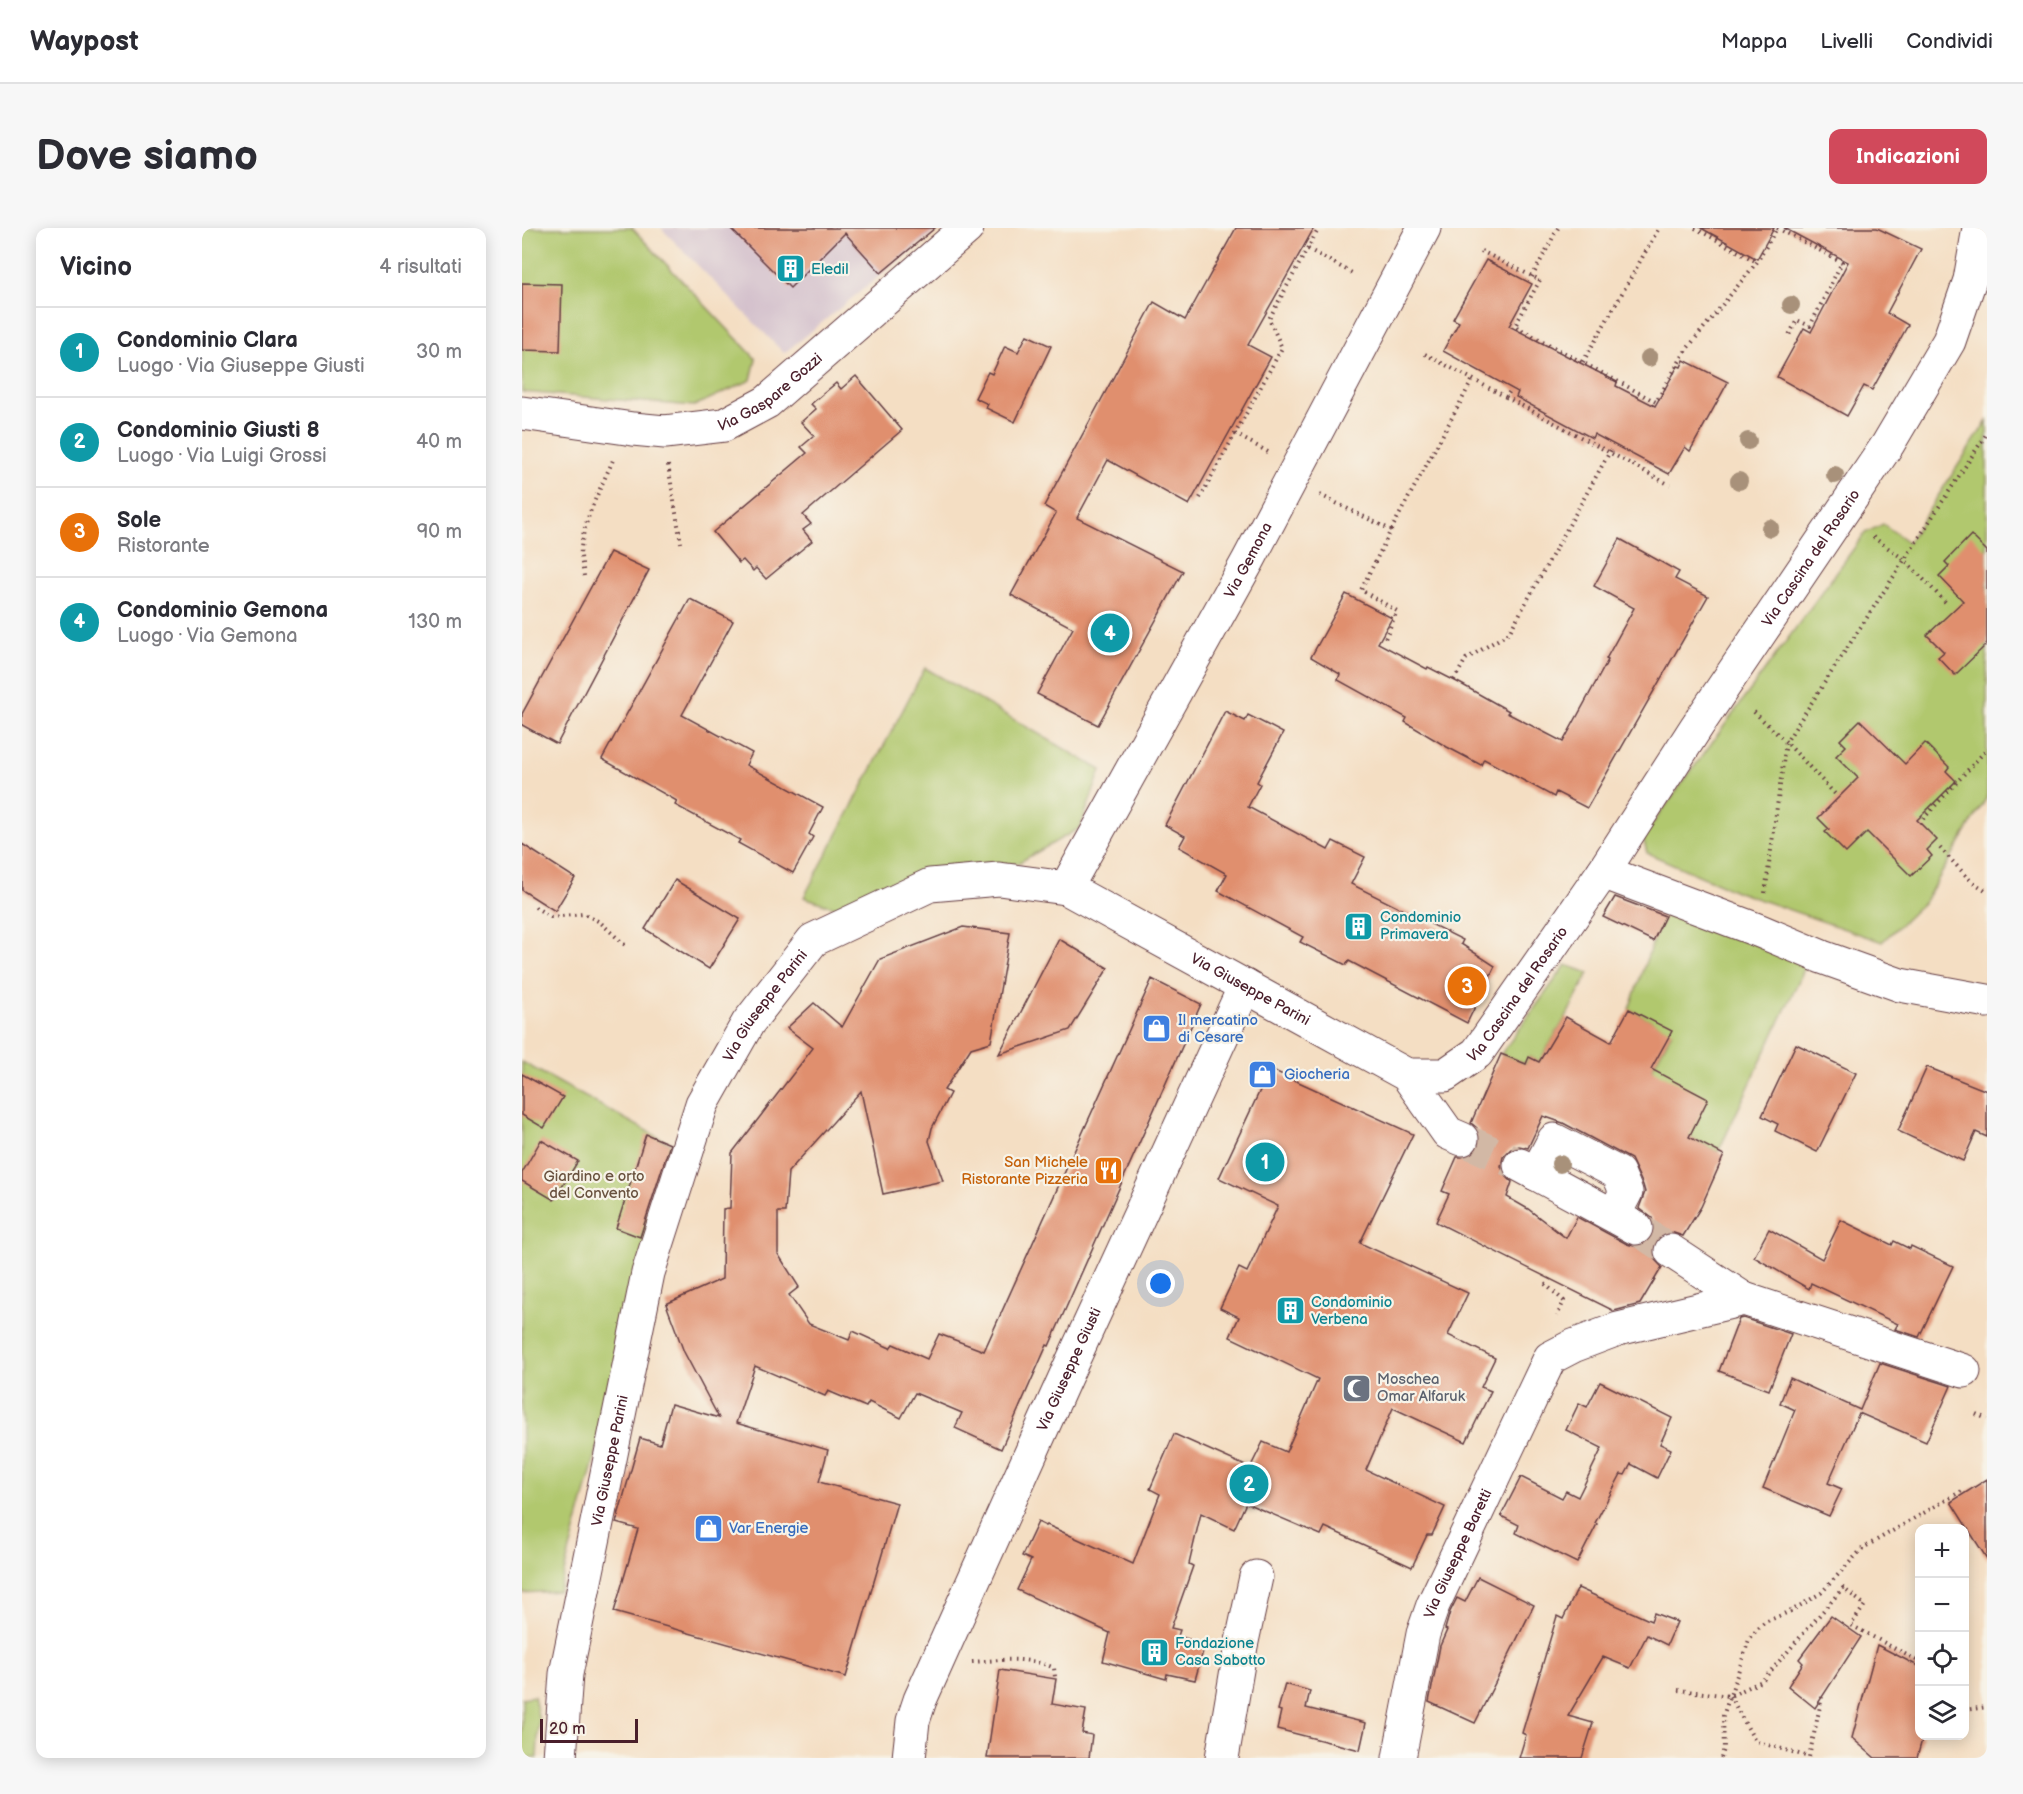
<!DOCTYPE html>
<html lang="it">
<head>
<meta charset="utf-8">
<style>
  :root { --surface:#fff; --page:#f7f7f7; --text:#2b2b33; --muted:#7c7c81; --line:#e1e1e2; --accent:#d1495b }
  body { margin:0; font-family:"Balsamiq Sans",sans-serif; background:var(--page); color:var(--text) }
  .controls { position:absolute; right:18px; bottom:18px; display:grid; overflow:hidden; border-radius:12px; box-shadow:0 3px 15px #0003 }
  .controls button { width:54px; height:54px; display:grid; place-items:center; padding:0; border:0; border-bottom:2px solid var(--line); background:var(--surface); color:var(--text); font:30px sans-serif }
  .scale { position:absolute; left:18px; bottom:15px; width:98px; box-sizing:border-box; padding-left:6px; border:3px solid #4a1f2b; border-top:0; font-size:16px; line-height:21px; white-space:nowrap; color:#4a1f2b; -webkit-text-stroke:4px #f7f3e8; paint-order:stroke }
  .you { position:absolute; left:639px; top:1056px; width:21px; height:21px; margin:-15px; border:4px solid #fff; border-radius:50%; background:#1a73e8; box-shadow:0 0 0 9px #1a73e833 }
  .badge { display:grid; place-items:center; width:39px; height:39px; border-radius:50%; background:var(--accent); color:#fff; font-size:20px; font-weight:700 }
  .pin { position:absolute; translate:-50% -50%; border:3px solid #fff; box-shadow:0 2px 6px #0006 }
  .list { margin:0; padding:0; list-style:none }
  h2 { display:flex; justify-content:space-between; align-items:center; height:78px; margin:0; padding:0 24px; font-size:26px }
  h2 small { font-size:20px; font-weight:400; color:var(--muted) }
  .list li { display:grid; grid-template-columns:39px 1fr auto; gap:18px; align-items:center; box-sizing:border-box; height:90px; padding:0 24px; border-top:2px solid var(--line) }
  .list b { display:block; font-size:22px; white-space:nowrap }
  .list p { margin:0; font-size:20px; white-space:nowrap; color:var(--muted) }
  .list em { font-size:20px; font-style:normal; color:var(--muted) }
  .icon { flex:none; width:33px; height:33px; fill:none; stroke:currentColor; stroke-width:2; stroke-linecap:round; stroke-linejoin:round }
  .map { position:relative; flex:none; width:1465px; height:1530px; overflow:hidden; border-radius:12px }
  header { display:flex; align-items:center; gap:36px; box-sizing:border-box; height:84px; padding:0 30px; background:var(--surface); border-bottom:2px solid var(--line) }
  header strong { font-size:28px }
  nav { display:flex; gap:33px; margin-inline-start:auto; font-size:21px }
  .intro { display:flex; align-items:center; justify-content:space-between; box-sizing:border-box; height:144px; padding:0 36px }
  h1 { margin:0; font-size:42px }
  .button { padding:15px 27px; border-radius:12px; background:var(--accent); color:#fff; font-size:21px; font-weight:700 }
  main { display:flex; gap:36px; padding:0 36px }
  aside { flex:1; background:var(--surface); border-radius:12px; box-shadow:0 3px 15px #0003 }
  .map>svg:first-child { display:block }
  .industrial { fill:#d1bdca }
  .green { fill:#b1c86e; stroke:#7e744c; stroke-width:1.5 }
  .building { fill:#e08f6e; fill-rule:evenodd }
  .lines { fill:none; stroke-linecap:round; stroke-linejoin:round }
  .minor-tunnel { stroke:#d2b8a5; stroke-width:33; stroke-dasharray:33 16; stroke-linecap:butt }
  .minor-casing { stroke:#643c42; stroke-width:35 }
  .path { stroke:#643c42; stroke-width:4; stroke-dasharray:1.5 4.5; stroke-linecap:butt }
  .minor { stroke:#fff; stroke-width:33 }
  .tree { fill:#a8917a }
  .labels { text-anchor:middle; dominant-baseline:central; stroke-width:4.5; stroke-linejoin:round; paint-order:stroke }
  .culture-label { font-size:15px; fill:#0d838f; stroke:#f7f3e8; text-anchor:start }
  .street-label { font-size:15px; fill:#4a1f2b; stroke:#f7f3e8 }
  .shop-label { font-size:15px; fill:#366cbe; stroke:#f7f3e8; text-anchor:start }
  .food-label { font-size:15px; fill:#c56008; stroke:#f7f3e8; text-anchor:end }
  .park-label { font-size:15px; fill:#69523f; stroke:#f7f3e8 }
  .worship-label { font-size:15px; fill:#5b616d; stroke:#f7f3e8; text-anchor:start }
</style>
</head>
<body>
<header>
<strong>Waypost</strong>
<nav><a>Mappa</a><a>Livelli</a><a>Condividi</a></nav>
</header>
<div class="intro"><h1>Dove siamo</h1><a class="button">Indicazioni</a></div>
<main>
<aside>
<h2>Vicino<small>4 risultati</small></h2>
<ul class="list">
<li><span class="badge" style="background:#0f9aa8">1</span><div><b>Condominio Clara</b><p>Luogo · Via Giuseppe Giusti</p></div><em>30 m</em></li>
<li><span class="badge" style="background:#0f9aa8">2</span><div><b>Condominio Giusti 8</b><p>Luogo · Via Luigi Grossi</p></div><em>40 m</em></li>
<li><span class="badge" style="background:#e8710a">3</span><div><b>Sole</b><p>Ristorante</p></div><em>90 m</em></li>
<li><span class="badge" style="background:#0f9aa8">4</span><div><b>Condominio Gemona</b><p>Luogo · Via Gemona</p></div><em>130 m</em></li>
</ul>
</aside>
<div class="map">
<svg width="1465" height="1530" viewBox="0 0 1465 1530">
  <rect width="100%" height="100%" fill="#f7f3e8"/>
  <filter id="ink" filterUnits="userSpaceOnUse"><feTurbulence type="fractalNoise" baseFrequency=".0167" numOctaves="2"/><feDisplacementMap in="SourceGraphic" scale="12" xChannelSelector="R" yChannelSelector="G"/><feConvolveMatrix kernelMatrix="1 2 1 2 8 2 1 2 1" color-interpolation-filters="sRGB"/></filter>
  <filter id="wash" filterUnits="userSpaceOnUse"><feTurbulence type="fractalNoise" baseFrequency=".008" numOctaves="4" result="noise"/><feDisplacementMap in="SourceGraphic" scale="24" xChannelSelector="R" yChannelSelector="G"/><feGaussianBlur stdDeviation="1.35" result="paint"/><feColorMatrix in="noise" values="0 0 0 0 0 0 0 0 0 0 0 0 0 0 0 0 0 1.4 0 .05"/><feComposite in="paint" operator="in"/></filter>
  <g filter="url(#wash)">
    <rect width="100%" height="100%" fill="#f4dec3"/>
    <polygon class="industrial" points="139,0 417,0 262,125"/>
    <g class="green">
      <polygon points="0,0 110,0 234,131 229,152 172,178 0,164"/>
      <polygon points="1465,193 1465,569 1403,673 1360,714 1216,664 1125,625 1121,609 1343,305 1361,296 1386,314"/>
      <polygon points="403,440 579,542 558,600 496,635 324,683 282,669"/>
      <polygon points="1145,683 1285,735 1196,924 1141,895 1114,870 1150,804 1107,781 1131,713"/>
      <polygon points="1044,737 1067,745 1044,789 1017,834 1007,829 1004,836 979,826"/>
      <polygon points="0,834 156,920 37,1363 0,1365"/>
      <polygon points="12,1468 17,1493 15,1530 0,1530 0,1470"/>
    </g>
    <g id="blocks">
      <g class="building">
        <polygon points="208,0 413,0 359,45 323,5 268,60"/>
        <polygon points="714,0 792,0 726,117 749,129 667,277 586,232 555,290 661,343 576,497 515,466 551,400 489,367 534,285 522,278 632,74 663,92"/>
        <polygon points="1179,0 1252,0 1235,31"/>
        <polygon points="1262,0 1355,0 1399,21 1365,85 1386,97 1350,162 1342,158 1325,188 1255,149 1282,100 1289,104 1326,34"/>
        <polygon points="964,32 1010,56 987,98 1095,154 1094,158 1133,178 1156,138 1159,139 1162,132 1206,154 1168,223 1163,219 1147,246 1072,206 1070,210 994,169 996,164 921,123 937,94 931,91"/>
        <polygon points="0,55 40,56 38,123 0,122"/>
        <polygon points="505,107 529,118 493,194 464,180 466,176 453,170 466,144 470,146 483,118 496,124"/>
        <polygon points="334,148 380,202 281,287 289,296 281,302 290,313 244,351 234,340 231,343 221,332 217,335 191,304 285,225 279,219 292,208 279,194 294,181 289,176 314,155 319,161"/>
        <polygon points="1449,307 1465,323 1465,416 1433,447 1416,429 1422,424 1405,407 1441,373 1417,348 1427,338 1423,334"/>
        <polygon points="1098,311 1157,344 1153,351 1186,368 1065,580 1034,564 1032,569 962,531 959,537 925,519 883,494 885,490 816,452 818,446 789,429 824,366 870,390 856,415 905,441 906,439 939,456 987,483 985,485 1041,514 1086,432 1084,431 1112,380 1072,358"/>
        <polygon points="88,324 127,342 35,516 0,497 0,486"/>
        <polygon points="168,371 211,393 160,487 230,525 224,537 301,579 287,606 291,609 271,645 216,615 218,612 153,577 155,573 80,531"/>
        <polygon points="703,483 723,493 726,487 761,505 735,554 738,556 726,579 806,622 811,613 843,629 829,656 941,712 939,716 973,738 945,795 827,733 824,737 778,714 781,709 696,663 705,646 657,619 663,608 643,597"/>
        <polygon points="1338,492 1383,536 1403,515 1427,539 1424,543 1434,553 1395,592 1415,612 1405,622 1410,628 1389,648 1345,604 1324,625 1303,604 1307,601 1296,590 1336,550 1314,528 1324,518 1318,512"/>
        <polygon points="0,616 53,650 33,683 0,662"/>
        <polygon points="153,652 218,691 187,741 123,701"/>
        <polygon points="1093,669 1143,688 1131,713 1081,689"/>
        <polygon points="441,699 488,705 469,814 449,820 422,862 428,865 410,900 407,913 421,953 361,966 339,863 266,944 263,984 256,984 256,1026 277,1059 267,1067 287,1096 327,1112 331,1103 368,1120 371,1116 405,1131 417,1106 462,1123 630,751 679,776 527,1118 525,1117 479,1221 433,1200 440,1185 393,1165 379,1190 347,1174 344,1179 306,1163 303,1168 233,1138 214,1195 306,1222 297,1254 375,1275 324,1449 92,1384 116,1301 94,1295 118,1210 138,1216 149,1176 197,1190 162,1124 144,1076 200,1051 201,981 208,980 210,925 291,820 265,800 292,775 320,799 358,731"/>
        <polygon points="537,711 586,740 548,802 477,826"/>
        <path d="M 1107,781 L 1150,803 L 1129,841 L 1186,871 L 1167,909 L 1202,927 L 1179,979 L 1161,1008 L 1149,1004 L 1140,1007 L 1133,1013 L 1130,1021 L 1132,1031 L 1140,1039 L 1118,1076 L 1092,1083 L 914,994 L 927,966 L 920,963 L 935,929 L 943,929 L 951,926 L 957,918 L 958,908 L 955,900 L 949,895 L 979,826 L 1004,836 L 1007,829 L 1017,834 L 1044,789 L 1089,814 ZM 1021,888 L 1041,895 L 1109,931 L 1121,957 L 1123,964 L 1117,980 L 1130,990 L 1133,999 L 1131,1008 L 1124,1016 L 1115,1019 L 1105,1016 L 1055,989 L 1044,1010 L 1006,981 L 985,969 L 990,954 L 982,946 L 979,938 L 981,929 L 989,921 L 997,918 L 1006,920 Z"/>
        <polygon points="1274,816 1334,845 1295,924 1253,903 1256,896 1240,888"/>
        <polygon points="1405,839 1465,863 1465,909 1454,904 1441,933 1376,903"/>
        <polygon points="748,841 891,906 838,1015 946,1065 926,1107 973,1130 959,1159 969,1163 944,1214 871,1180 844,1242 923,1279 910,1307 905,1307 890,1339 803,1299 799,1307 724,1275 712,1301 679,1285 667,1336 671,1338 649,1400 658,1402 656,1408 683,1416 673,1452 645,1446 644,1451 581,1433 588,1405 495,1362 509,1332 500,1328 516,1294 524,1298 525,1297 611,1336 638,1266 628,1261 652,1206 728,1240 741,1214 764,1224 796,1151 708,1109 717,1089 698,1080 717,1040 725,1044 756,978 697,950"/>
        <polygon points="0,846 41,869 22,900 0,887"/>
        <polygon points="124,906 148,916 118,1009 94,1000"/>
        <polygon points="19,912 56,933 32,972 0,953 0,945"/>
        <polygon points="1319,992 1370,1017 1372,1013 1388,1021 1389,1018 1431,1038 1397,1109 1373,1101 1376,1096 1289,1055 1287,1061 1232,1029 1247,1001 1300,1031"/>
        <polygon points="1221,1090 1269,1106 1247,1162 1197,1143 1217,1091"/>
        <polygon points="1358,1135 1429,1158 1404,1214 1337,1185 1306,1255 1320,1261 1307,1288 1241,1260 1273,1182 1258,1175 1268,1150 1338,1182"/>
        <polygon points="1078,1154 1150,1190 1138,1216 1149,1221 1135,1250 1109,1236 1103,1247 1099,1246 1073,1295 1075,1296 1055,1335 994,1305 997,1297 979,1288 999,1249 1040,1270 1044,1263 1056,1269 1080,1220 1044,1202 1057,1175 1065,1179"/>
        <polygon points="1465,1251 1465,1331 1429,1274"/>
        <polygon points="956,1349 1012,1377 953,1495 907,1474 918,1418 925,1402 923,1401 928,1384 935,1370 943,1374"/>
        <polygon points="1056,1360 1129,1393 1132,1385 1155,1394 1145,1417 1125,1407 1108,1440 1081,1429 1046,1488 1071,1495 1060,1530 997,1530 1004,1507 1000,1505 1035,1388 1041,1391"/>
        <polygon points="1309,1388 1339,1409 1293,1480 1266,1458 1281,1435 1277,1431"/>
        <polygon points="1355,1417 1398,1439 1398,1508 1401,1508 1395,1530 1353,1530 1330,1510"/>
        <polygon points="478,1442 534,1451 530,1476 564,1482 560,1505 570,1507 567,1530 465,1530"/>
        <polygon points="763,1456 788,1463 784,1480 844,1495 838,1522 755,1501 759,1483 756,1482"/>
      </g>
    </g>
  </g>
  <g filter="url(#ink)">
    <use href="#blocks" fill-opacity="0" stroke="#643c42" stroke-width="1.5"/>
    <g class="lines">
      <g class="minor-tunnel">
        <polyline points="940,911 998,937"/>
        <polyline points="1114,1000 1149,1023"/>
      </g>
      <defs>
        <g id="minor">
          <path id="s1" d="M 0,185 L 111,201 L 143,204 L 202,197 L 245,174 L 445,0"/>
          <polyline points="1081,644 1238,703 1300,729 1378,757 1465,773"/>
          <path id="s2" d="M 544,660 L 726,333 L 902,0"/>
          <path id="s3" d="M 885,847 L 923,847 L 955,825 L 1081,644 L 1175,498 L 1366,216 L 1427,113 L 1448,52 L 1457,0"/>
          <polyline points="998,937 1114,1000"/>
          <polyline points="1014,946 1032,912 1096,945 1104,964 1092,987"/>
          <polyline points="1149,1023 1222,1071"/>
          <path id="s4" d="M 38,1530 L 44,1446 L 126,1045 L 180,876 L 226,795 L 291,712 L 408,657 L 477,651 L 544,660 L 885,847 L 926,905 L 940,911"/>
          <path id="s5" d="M 387,1530 L 391,1493 L 398,1472 L 545,1145 L 723,758"/>
          <polyline points="700,1530 719,1418 734,1349"/>
          <path id="s6" d="M 877,1530 L 901,1406 L 911,1377 L 1028,1130 L 1051,1118 L 1096,1101 L 1222,1071 L 1442,1143"/>
        </g>
      </defs>
      <use href="#minor" class="minor-casing"/>
      <g class="path">
        <polyline points="1173,0 1235,34"/>
        <polyline points="1255,0 1320,34 1288,98 1275,92 1266,109"/>
        <polyline points="786,21 830,45"/>
        <polyline points="959,23 1018,52 993,98 1134,174 1164,122 1235,34 1255,0"/>
        <polyline points="1010,49 1036,0"/>
        <polyline points="903,126 984,169 988,163"/>
        <polyline points="1061,134 1137,0"/>
        <polyline points="984,169 1148,257"/>
        <polyline points="713,206 748,225"/>
        <polyline points="146,237 159,315"/>
        <polyline points="798,267 869,302 839,362 875,383 862,413"/>
        <polyline points="678,270 760,120 747,91 797,0"/>
        <polyline points="869,302 951,151"/>
        <polyline points="1351,309 1383,332 1426,377"/>
        <path d="M 62,348 C 61,339 58,329 59,320 C 62,290 79,260 91,232"/>
        <polyline points="932,452 944,431 987,405 1090,220"/>
        <polyline points="1232,484 1264,514 1465,205"/>
        <polyline points="1401,591 1465,521"/>
        <polyline points="1418,620 1449,653 1465,663"/>
        <polyline points="1243,665 1264,514 1313,566"/>
        <polyline points="13,679 29,689 62,686 78,694 104,718"/>
        <polyline points="1023,1056 1042,1073 1035,1088"/>
        <polyline points="1454,1186 1465,1191"/>
        <path d="M 450,1434 C 479,1432 506,1428 532,1440 L 533,1449"/>
        <polyline points="1156,1462 1208,1468 1240,1453 1321,1360 1343,1377 1329,1397 1398,1434"/>
        <polyline points="1208,1468 1233,1513 1287,1529 1300,1469"/>
        <polyline points="1442,1482 1465,1479"/>
        <polyline points="1400,1512 1405,1508"/>
        <polyline points="1199,1530 1202,1521 1201,1488 1228,1409 1243,1394 1269,1383 1299,1365 1341,1320 1440,1263"/>
      </g>
      <use href="#minor" class="minor"/>
    </g>
    <g class="tree">
      <circle cx="1269" cy="77" r="9"/>
      <circle cx="1127" cy="130" r="9"/>
      <circle cx="1226" cy="213" r="9"/>
      <circle cx="1313" cy="247" r="9"/>
      <circle cx="1217" cy="253" r="9"/>
      <circle cx="1248" cy="300" r="9"/>
      <circle cx="1038" cy="936" r="9"/>
    </g>
  </g>
  <defs>
    <symbol id="building-square" viewBox="-11 -11 22 22"><rect x="-9" y="-9" width="18" height="18" rx="4" fill="#0f9aa8" stroke="#f7f3e8"/><path d="M-4-6H4V6H1V3H-1V6H-4ZM-2.5-4.3h1.7v1.8h-1.7ZM.8-4.3h1.7v1.8H.8ZM-2.5-1h1.7V.8h-1.7ZM.8-1h1.7V.8H.8Z" fill="#fff"/></symbol>
    <symbol id="shop-square" viewBox="-11 -11 22 22"><rect x="-9" y="-9" width="18" height="18" rx="4" fill="#3f7fe0" stroke="#f7f3e8"/><path d="M-5-2.5h2.3a2.7 3.5 0 0 1 5.4 0H5L5.5 6h-11ZM-1.5-2.5h3a1.5 2.3 0 0 0-3 0Z" fill="#fff"/></symbol>
    <symbol id="restaurant-square" viewBox="-11 -11 22 22"><rect x="-9" y="-9" width="18" height="18" rx="4" fill="#e8710a" stroke="#f7f3e8"/><path d="M-5-6h1v4h1v-4h1v4h1v-4h1v5L-1.5 .5V6h-2V.5L-5-1ZM5-6V6H3V1.5H1.5Q1.5-4 5-6Z" fill="#fff"/></symbol>
    <symbol id="mosque-square" viewBox="-11 -11 22 22"><rect x="-9" y="-9" width="18" height="18" rx="4" fill="#6b7280" stroke="#f7f3e8"/><path d="M3.5-4.9A6 6 0 1 0 3.5 4.9A5 5 0 1 1 3.5-4.9Z" fill="#fff"/></symbol>
  </defs>
  <g fill-rule="evenodd">
    <use href="#building-square" x="252" y="24" width="33" height="33"/>
    <use href="#building-square" x="820" y="682" width="33" height="33"/>
    <use href="#shop-square" x="618" y="784" width="33" height="33"/>
    <use href="#shop-square" x="724" y="830" width="33" height="33"/>
    <use href="#restaurant-square" x="570" y="926" width="33" height="33"/>
    <use href="#building-square" x="752" y="1066" width="33" height="33"/>
    <use href="#mosque-square" x="818" y="1144" width="33" height="33"/>
    <use href="#shop-square" x="170" y="1284" width="33" height="33"/>
    <use href="#building-square" x="616" y="1408" width="33" height="33"/>
  </g>
  <g class="labels">
    <g class="culture-label">
      <text x="289" y="41">Eledil</text>
      <text x="858" y="689">Condominio<tspan x="858" dy="17">Primavera</tspan></text>
      <text x="789" y="1074">Condominio<tspan x="789" dy="17">Verbena</tspan></text>
      <text x="653" y="1415">Fondazione<tspan x="653" dy="17">Casa Sabotto</tspan></text>
    </g>
    <g class="street-label">
      <text stroke="none"><textPath href="#s1" startOffset="260">Via Gaspare Gozzi</textPath></text>
      <text stroke="none"><textPath href="#s3" startOffset="674">Via Cascina del Rosario</textPath></text>
      <text stroke="none"><textPath href="#s2" startOffset="375">Via Gemona</textPath></text>
      <text stroke="none"><textPath href="#s4" startOffset="1346">Via Giuseppe Parini</textPath></text>
      <text stroke="none"><textPath href="#s3" startOffset="148">Via Cascina del Rosario</textPath></text>
      <text stroke="none"><textPath href="#s4" startOffset="788">Via Giuseppe Parini</textPath></text>
      <text stroke="none"><textPath href="#s5" startOffset="422">Via Giuseppe Giusti</textPath></text>
      <text stroke="none"><textPath href="#s4" startOffset="302">Via Giuseppe Parini</textPath></text>
      <text stroke="none"><textPath href="#s6" startOffset="214">Via Giuseppe Baretti</textPath></text>
    </g>
    <g class="shop-label">
      <text x="656" y="792">Il mercatino<tspan x="656" dy="17">di Cesare</tspan></text>
      <text x="762" y="846">Giocheria</text>
      <text x="207" y="1300">Var Energie</text>
    </g>
    <g class="food-label">
      <text x="566" y="934">San Michele<tspan x="566" dy="17">Ristorante Pizzeria</tspan></text>
    </g>
    <g class="park-label">
      <text x="72" y="948">Giardino e orto<tspan x="72" dy="17">del Convento</tspan></text>
    </g>
    <g class="worship-label">
      <text x="855" y="1151">Moschea<tspan x="855" dy="17">Omar Alfaruk</tspan></text>
    </g>
  </g>
</svg>
<div class="controls">
<button>+</button>
<button>−</button>
<button><svg class="icon" aria-label="locate" viewBox="0 0 24 24"><circle cx="12" cy="12" r="6"/><path d="M12 2v4M12 18v4M2 12h4M18 12h4"/></svg></button>
<button><svg class="icon" aria-label="layers" viewBox="0 0 24 24"><path d="M12 4l9 5-9 5-9-5zM3 14l9 5 9-5"/></svg></button>
</div>
<div class="scale">20 m</div>
<div class="you"></div>
<div class="pin badge" style="left:743px;top:934px;background:#0f9aa8">1</div>
<div class="pin badge" style="left:727px;top:1256px;background:#0f9aa8">2</div>
<div class="pin badge" style="left:945px;top:758px;background:#e8710a">3</div>
<div class="pin badge" style="left:588px;top:405px;background:#0f9aa8">4</div>
</div>
</main>
</body>
</html>
